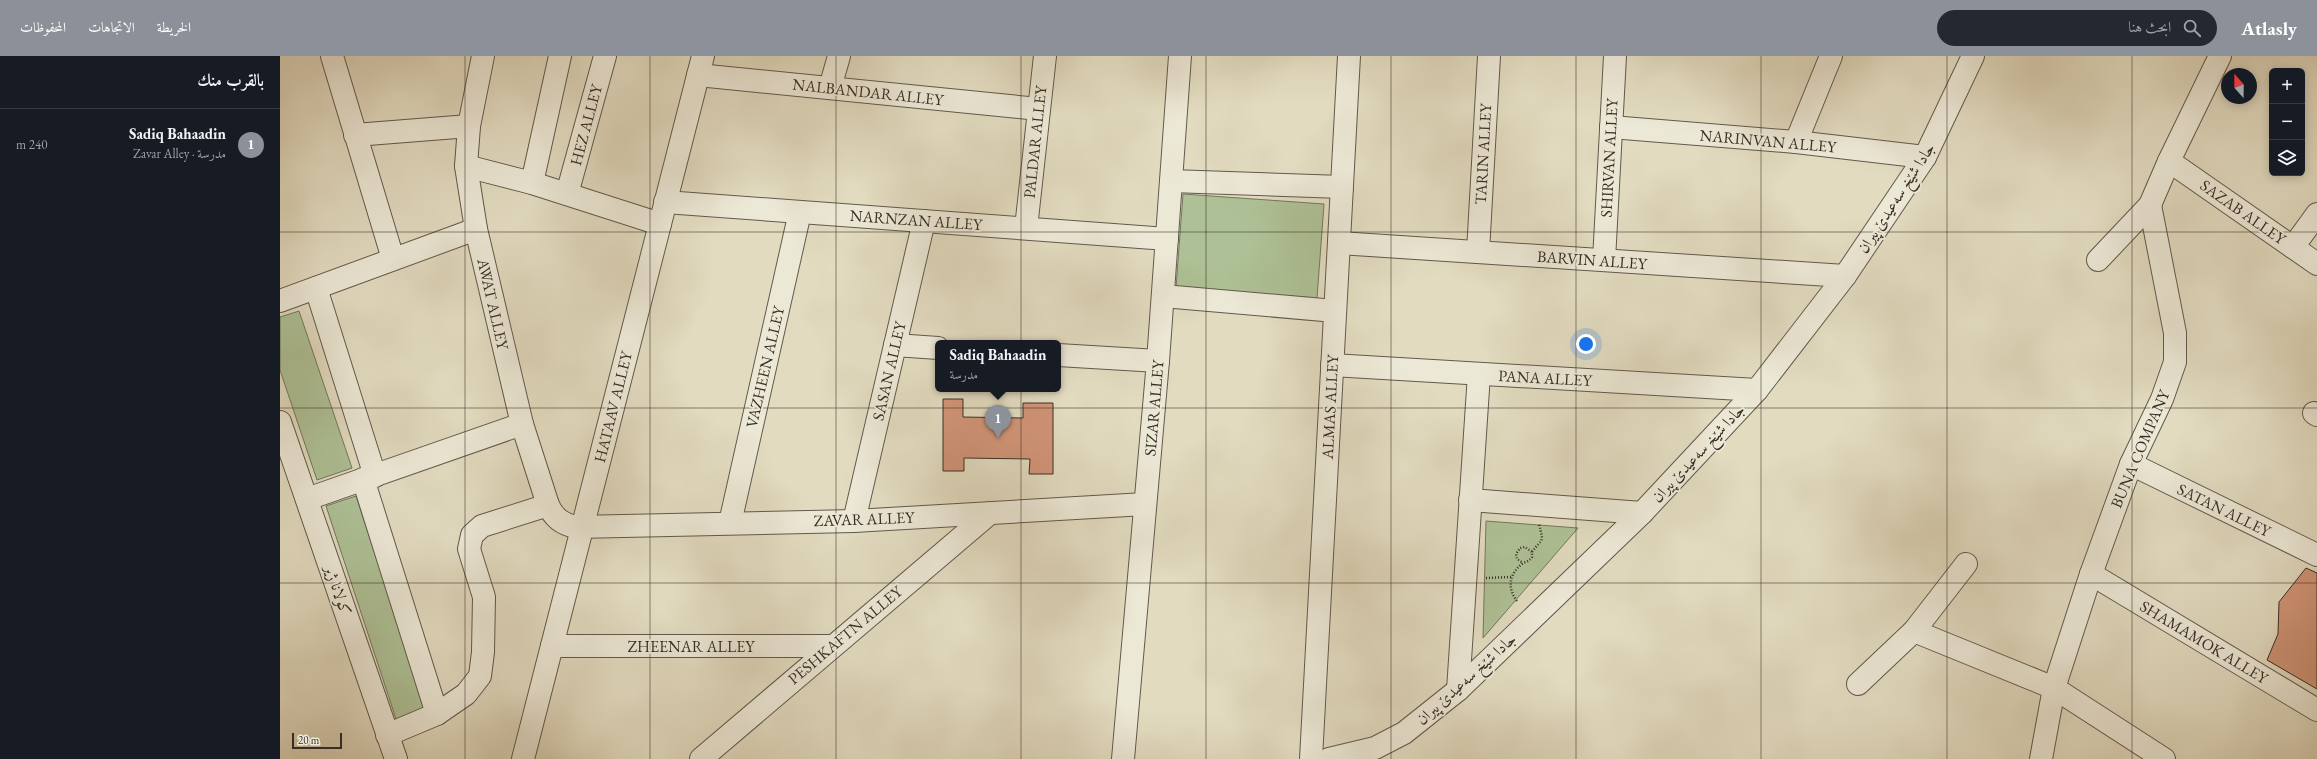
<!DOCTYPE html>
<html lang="ar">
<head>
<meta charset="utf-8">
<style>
  :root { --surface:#171b24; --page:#242831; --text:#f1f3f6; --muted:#9ea1a6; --line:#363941; --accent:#8c9099 }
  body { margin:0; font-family:"EB Garamond",Amiri,serif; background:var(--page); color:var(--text); direction:rtl }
  .controls { position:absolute; right:12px; top:12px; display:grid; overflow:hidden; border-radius:6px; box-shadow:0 2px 10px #0003 }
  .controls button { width:36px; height:36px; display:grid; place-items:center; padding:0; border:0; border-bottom:1px solid var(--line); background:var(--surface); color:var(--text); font:20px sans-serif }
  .compass { position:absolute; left:1941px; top:12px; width:36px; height:36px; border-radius:50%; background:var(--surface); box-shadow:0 2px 10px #0003; rotate:339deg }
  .scale { position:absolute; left:12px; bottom:10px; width:50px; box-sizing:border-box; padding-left:4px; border:2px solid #382e26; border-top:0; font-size:11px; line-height:14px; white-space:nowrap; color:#382e26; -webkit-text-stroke:3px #ece8d6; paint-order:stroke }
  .you { position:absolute; left:1306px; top:288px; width:14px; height:14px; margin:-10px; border:3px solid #fff; border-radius:50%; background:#1a73e8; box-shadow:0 0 0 6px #1a73e833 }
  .badge { display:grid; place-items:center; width:26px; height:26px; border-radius:50%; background:var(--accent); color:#fff; font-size:13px; font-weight:700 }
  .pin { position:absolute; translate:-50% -33px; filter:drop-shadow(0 1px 2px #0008) }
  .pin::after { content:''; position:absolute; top:21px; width:14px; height:12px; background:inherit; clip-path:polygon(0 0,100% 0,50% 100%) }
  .popup { position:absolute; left:655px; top:284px; width:126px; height:52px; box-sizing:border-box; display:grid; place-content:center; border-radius:6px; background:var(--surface); filter:drop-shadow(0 1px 3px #0005); font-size:13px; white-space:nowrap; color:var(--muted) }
  .popup b { font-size:15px; color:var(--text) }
  .popup::after { content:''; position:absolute; left:50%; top:100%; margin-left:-8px; border:8px solid transparent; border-top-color:var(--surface) }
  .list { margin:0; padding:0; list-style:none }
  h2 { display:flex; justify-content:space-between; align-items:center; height:52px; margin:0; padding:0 16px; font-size:17px }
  h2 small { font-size:13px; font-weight:400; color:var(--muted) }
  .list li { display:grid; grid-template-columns:26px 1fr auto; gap:12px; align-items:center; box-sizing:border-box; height:72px; padding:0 16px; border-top:1px solid var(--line) }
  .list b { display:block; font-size:15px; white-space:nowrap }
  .list p { margin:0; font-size:13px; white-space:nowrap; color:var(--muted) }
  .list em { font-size:13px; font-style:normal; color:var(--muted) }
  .icon { flex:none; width:22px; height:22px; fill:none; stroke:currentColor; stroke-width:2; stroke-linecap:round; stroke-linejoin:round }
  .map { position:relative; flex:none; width:2037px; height:703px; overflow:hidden; direction:ltr }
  header { display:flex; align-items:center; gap:24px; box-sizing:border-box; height:56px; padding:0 20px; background:var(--accent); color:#fff }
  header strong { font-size:19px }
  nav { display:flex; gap:22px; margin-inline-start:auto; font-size:14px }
  .search { width:280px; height:36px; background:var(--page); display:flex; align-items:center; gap:10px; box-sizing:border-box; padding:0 14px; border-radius:22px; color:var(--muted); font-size:15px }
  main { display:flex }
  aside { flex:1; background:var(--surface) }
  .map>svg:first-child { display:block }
  .green { fill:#aec196; stroke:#73785e }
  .building { fill:#d09477; stroke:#382e26 }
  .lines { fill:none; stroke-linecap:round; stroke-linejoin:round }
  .minor-casing { stroke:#62594c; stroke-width:24 }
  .path { stroke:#382e26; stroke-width:2.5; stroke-dasharray:1 2; stroke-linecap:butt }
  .minor { stroke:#ece8d6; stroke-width:22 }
  .grid { fill:none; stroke:#382e26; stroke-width:1; stroke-opacity:0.55 }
  .labels { text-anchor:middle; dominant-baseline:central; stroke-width:3.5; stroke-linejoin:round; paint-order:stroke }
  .street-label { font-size:16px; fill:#382e26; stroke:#ece8d6 }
</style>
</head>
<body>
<header>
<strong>Atlasly</strong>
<div class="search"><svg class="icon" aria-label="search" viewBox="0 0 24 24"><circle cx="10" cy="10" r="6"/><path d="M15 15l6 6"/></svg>ابحث هنا</div>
<nav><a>الخريطة</a><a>الاتجاهات</a><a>المحفوظات</a></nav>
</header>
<main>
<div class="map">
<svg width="2037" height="703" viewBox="0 0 2037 703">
  <rect width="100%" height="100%" fill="#e2dbc0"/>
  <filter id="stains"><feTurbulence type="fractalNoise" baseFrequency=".005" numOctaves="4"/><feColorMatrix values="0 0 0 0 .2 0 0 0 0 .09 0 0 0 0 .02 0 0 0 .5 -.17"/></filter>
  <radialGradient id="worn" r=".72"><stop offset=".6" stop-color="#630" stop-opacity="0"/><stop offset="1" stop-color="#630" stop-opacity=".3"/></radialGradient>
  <g class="green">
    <polygon points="903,138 1044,148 1037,242 896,232"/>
    <polygon points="19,255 72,412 37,424 0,314 0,261"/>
    <polygon points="76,440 147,656 117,666 46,450"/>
    <polygon points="1206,465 1298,472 1203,582"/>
  </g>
  <g class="building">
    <polygon points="663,343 683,343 683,361 743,362 743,347 773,347 773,418 749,418 750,403 684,402 684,415 663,415"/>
    <polygon points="2026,512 2037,517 2037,633 1987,604 1998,578 1999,546"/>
  </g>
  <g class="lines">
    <defs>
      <g id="minor">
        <polyline points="52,0 113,203"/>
        <path d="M 203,0 L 189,70 L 186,110 L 196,173 L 242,368 L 268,449 C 274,462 282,468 296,471 L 574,465 L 865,448"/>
        <polyline points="418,19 759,53"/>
        <polyline points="550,32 559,0"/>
        <polyline points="1331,71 1516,86 1645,101"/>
        <polyline points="75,79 189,70"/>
        <polyline points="1516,86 1551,0"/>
        <polyline points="1889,105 2037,208"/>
        <polyline points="186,110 252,127 380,168"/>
        <polyline points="891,125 1062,131"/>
        <polyline points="252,127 280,0"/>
        <polyline points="287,138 325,0"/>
        <polyline points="385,146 887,183"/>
        <polyline points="746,172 765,0"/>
        <polyline points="1059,187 1565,220"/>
        <polyline points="2013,191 2037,158"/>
        <polyline points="1198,196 1209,0"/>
        <polyline points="1324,204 1335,0"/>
        <polyline points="1818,204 1870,149 1889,105 1940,0"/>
        <polyline points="36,232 95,420"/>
        <polyline points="883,240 1055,255"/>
        <polyline points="0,245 196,173"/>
        <polyline points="615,289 658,292"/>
        <polyline points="778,299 878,305"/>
        <polyline points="1052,309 1477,334"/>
        <polyline points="2034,357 2037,359"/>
        <polyline points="0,366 116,703"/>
        <polyline points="1851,408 2037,499"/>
        <polyline points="83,423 157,658"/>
        <polyline points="27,443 242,368"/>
        <polyline points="1190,444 1362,457"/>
        <polyline points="574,465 644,165"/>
        <polyline points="450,467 520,156"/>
        <polyline points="1811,518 2037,654"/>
        <polyline points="1634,575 1774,632 1884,703"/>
        <polyline points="272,590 551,590"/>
        <polyline points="1578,628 1634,575 1686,508"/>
        <polyline points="1178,634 1199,318"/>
        <polyline points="107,679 157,658 186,638 200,620 203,596 204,541 189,493 192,479 202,470 268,449"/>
        <polyline points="243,703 423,0"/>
        <polyline points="421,703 710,457"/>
        <polyline points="843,703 878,305 900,0"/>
        <polyline points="1031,703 1069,0"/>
        <polyline points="1049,703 1095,692 1124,677 1178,634 1362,457 1477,334 1565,220 1645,101 1693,0"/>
        <polyline points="1761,703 1774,632 1811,518 1851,408 1882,343 1895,306 1895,277 1870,149"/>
      </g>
    </defs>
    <use href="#minor" class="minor-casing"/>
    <g class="path">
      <path d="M 1252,496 C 1263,481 1264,488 1259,468"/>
      <polyline points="1206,522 1231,521"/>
      <path d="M 1237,545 C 1227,532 1229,518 1242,508 C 1246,505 1249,506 1252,501 L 1252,496 L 1245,491 L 1240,492 L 1236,498 L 1237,503 L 1243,507"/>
    </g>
    <use href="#minor" class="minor"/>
  </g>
  <path class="grid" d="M 185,0 L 185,703M 370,0 L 370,703M 556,0 L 556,703M 741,0 L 741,703M 926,0 L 926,703M 1111,0 L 1111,703M 1296,0 L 1296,703M 1481,0 L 1481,703M 1667,0 L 1667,703M 1852,0 L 1852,703M 0,176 L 2037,176M 0,352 L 2037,352M 0,527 L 2037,527"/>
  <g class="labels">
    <g class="street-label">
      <text transform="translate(588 36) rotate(6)">NALBANDAR ALLEY</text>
      <text transform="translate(306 69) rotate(-75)">HEZ ALLEY</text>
      <text transform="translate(1488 85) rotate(5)">NARINVAN ALLEY</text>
      <text transform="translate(755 86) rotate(-84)">PALDAR ALLEY</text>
      <text transform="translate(1203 98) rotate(-87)">TARIN ALLEY</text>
      <text transform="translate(1329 102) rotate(-87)">SHIRVAN ALLEY</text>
      <text transform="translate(1616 142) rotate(-57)">جادا شێخ سەعیدێ پیران</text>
      <text transform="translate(1963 156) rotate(35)">SAZAB ALLEY</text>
      <text transform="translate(636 164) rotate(4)">NARNZAN ALLEY</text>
      <text transform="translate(1312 204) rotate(4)">BARVIN ALLEY</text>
      <text transform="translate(213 248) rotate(77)">AWAT ALLEY</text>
      <text transform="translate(485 311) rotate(-77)">VAZHEEN ALLEY</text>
      <text transform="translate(609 315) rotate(-77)">SASAN ALLEY</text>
      <text transform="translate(1265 322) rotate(3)">PANA ALLEY</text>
      <text transform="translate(333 351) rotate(-76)">HATAAV ALLEY</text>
      <text transform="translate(1050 351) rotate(-87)">ALMAS ALLEY</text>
      <text transform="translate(874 352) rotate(-85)">SIZAR ALLEY</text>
      <text transform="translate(1860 393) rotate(-67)">BUNA COMPANY</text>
      <text transform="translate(1418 397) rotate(-47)">جادا شێخ سەعیدێ پیران</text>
      <text transform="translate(1944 454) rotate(26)">SATAN ALLEY</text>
      <text transform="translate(584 463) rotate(-2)">ZAVAR ALLEY</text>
      <text transform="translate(58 534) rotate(71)">کولانا ژیر</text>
      <text transform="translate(565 579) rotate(-40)">PESHKAFTN ALLEY</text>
      <text transform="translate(1924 586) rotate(31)">SHAMAMOK ALLEY</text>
      <text x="411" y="590">ZHEENAR ALLEY</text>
      <text transform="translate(1186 623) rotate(-42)">جادا شێخ سەعیدێ پیران</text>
    </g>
  </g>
  <rect width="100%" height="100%" filter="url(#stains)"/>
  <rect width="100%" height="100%" fill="url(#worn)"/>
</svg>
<div class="controls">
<button>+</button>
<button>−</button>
<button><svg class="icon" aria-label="layers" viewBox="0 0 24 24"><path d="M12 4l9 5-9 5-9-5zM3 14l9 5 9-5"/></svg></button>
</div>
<svg class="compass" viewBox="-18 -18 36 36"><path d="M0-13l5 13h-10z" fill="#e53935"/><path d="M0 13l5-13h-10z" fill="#9ea1a6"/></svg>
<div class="scale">20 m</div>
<div class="you"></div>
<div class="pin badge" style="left:718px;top:382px">1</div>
<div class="popup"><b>Sadiq Bahaadin</b>مدرسة</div>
</div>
<aside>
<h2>بالقرب منك<small></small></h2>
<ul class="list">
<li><span class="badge">1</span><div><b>Sadiq Bahaadin</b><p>مدرسة · Zavar Alley</p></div><em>240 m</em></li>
</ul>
</aside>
</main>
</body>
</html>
